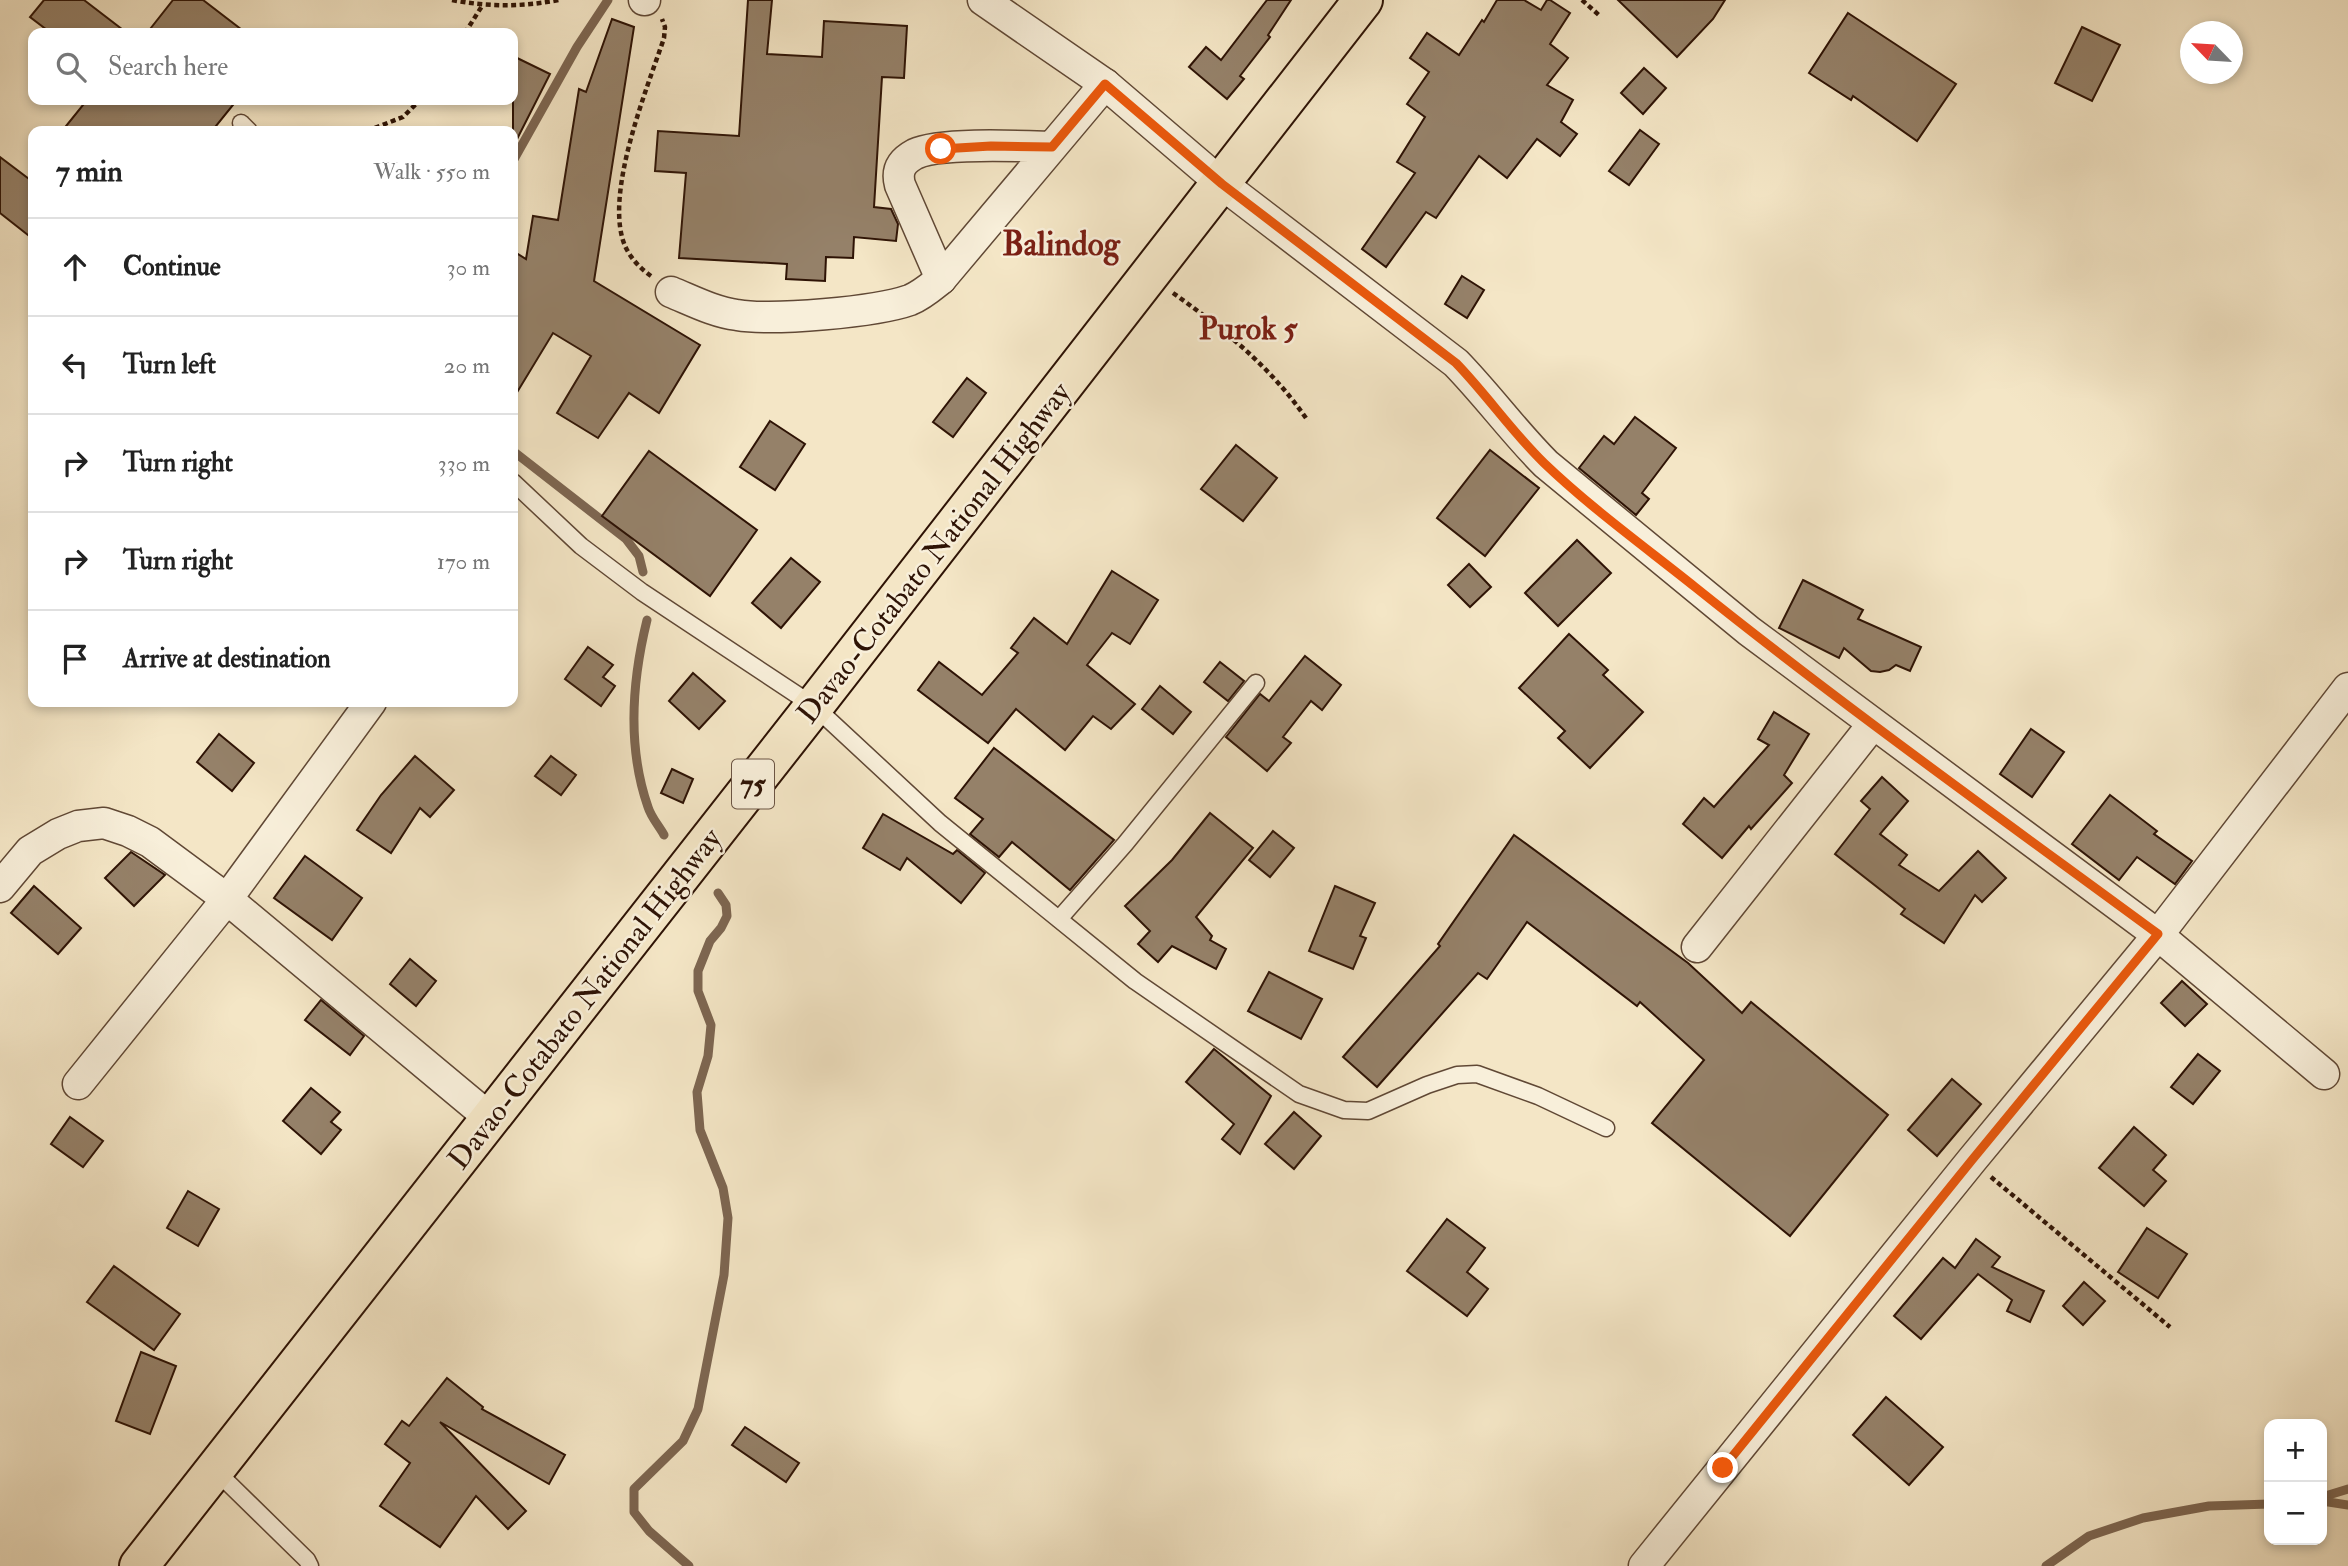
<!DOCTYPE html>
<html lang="en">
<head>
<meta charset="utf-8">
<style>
  :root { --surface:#fff; --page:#f6f6f6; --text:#222; --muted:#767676; --line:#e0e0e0 }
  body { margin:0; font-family:"IM FELL Double Pica",serif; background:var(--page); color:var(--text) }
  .controls { position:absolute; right:21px; bottom:21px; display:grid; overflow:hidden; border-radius:14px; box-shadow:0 4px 10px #0003 }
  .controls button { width:63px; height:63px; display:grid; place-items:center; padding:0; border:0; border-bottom:2px solid var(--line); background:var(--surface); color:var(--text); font:35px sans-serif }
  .compass { position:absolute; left:2180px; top:21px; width:63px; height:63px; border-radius:50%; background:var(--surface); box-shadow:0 4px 10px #0003; rotate:295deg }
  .stop { position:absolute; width:21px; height:21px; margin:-16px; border:5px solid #ea580c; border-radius:50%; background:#fff }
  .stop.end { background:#ea580c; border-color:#fff; box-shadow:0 2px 7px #0008 }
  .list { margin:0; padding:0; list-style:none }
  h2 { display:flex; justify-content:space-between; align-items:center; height:91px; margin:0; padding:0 28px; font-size:30px }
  h2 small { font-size:23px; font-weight:400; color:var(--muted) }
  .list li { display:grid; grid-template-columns:46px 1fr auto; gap:21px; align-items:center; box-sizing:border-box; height:98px; padding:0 28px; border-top:2px solid var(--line) }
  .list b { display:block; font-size:26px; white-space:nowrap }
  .list em { font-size:23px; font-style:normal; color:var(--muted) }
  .icon { flex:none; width:38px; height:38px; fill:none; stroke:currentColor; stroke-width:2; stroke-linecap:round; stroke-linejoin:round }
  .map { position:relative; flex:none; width:2348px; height:1566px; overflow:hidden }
  .search { position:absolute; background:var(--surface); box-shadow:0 4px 10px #0003; left:28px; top:28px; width:490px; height:77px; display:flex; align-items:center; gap:18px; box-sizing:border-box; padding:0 24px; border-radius:14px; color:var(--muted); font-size:26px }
  .panel { position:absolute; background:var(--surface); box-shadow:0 4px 10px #0003; left:28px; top:126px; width:490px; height:581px; border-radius:14px }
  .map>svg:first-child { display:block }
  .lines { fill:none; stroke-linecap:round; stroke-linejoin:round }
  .stream { stroke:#7d6651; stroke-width:9 }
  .building { fill:#958169; stroke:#2e1305; stroke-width:2 }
  .lane-casing { stroke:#604835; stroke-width:19 }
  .street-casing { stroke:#604835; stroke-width:33 }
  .highway-casing { stroke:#2e1305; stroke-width:42 }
  .path { stroke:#2e1305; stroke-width:4.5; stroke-dasharray:5 3.5; stroke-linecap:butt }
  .lane { stroke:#f8efda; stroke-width:16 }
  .street { stroke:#f8efda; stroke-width:30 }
  .highway { stroke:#f4e6c6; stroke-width:38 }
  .route { stroke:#ea580c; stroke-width:9 }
  .labels { text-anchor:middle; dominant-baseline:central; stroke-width:5; stroke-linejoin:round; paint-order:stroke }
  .shield { fill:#f8efda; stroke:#6b5545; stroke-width:2 }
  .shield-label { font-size:28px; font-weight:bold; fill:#2e1305 }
  .street-label { font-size:30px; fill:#2e1305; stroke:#f8efda }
  .neighbourhood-label { font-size:32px; font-weight:bold; fill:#7a1f14; stroke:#f8efda }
  .quarter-label { font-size:33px; font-weight:bold; fill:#7a1f14; stroke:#f8efda }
</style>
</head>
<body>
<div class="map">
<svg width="2348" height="1566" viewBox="0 0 2348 1566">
  <rect width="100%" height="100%" fill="#f4e6c6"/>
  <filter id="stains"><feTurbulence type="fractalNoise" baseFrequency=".00286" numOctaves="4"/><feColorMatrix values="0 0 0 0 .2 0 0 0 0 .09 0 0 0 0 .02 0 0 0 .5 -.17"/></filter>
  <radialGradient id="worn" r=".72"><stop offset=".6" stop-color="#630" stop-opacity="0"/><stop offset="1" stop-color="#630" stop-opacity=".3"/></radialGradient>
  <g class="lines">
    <g class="stream">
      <polyline points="513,161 577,47 608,0"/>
      <polyline points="513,451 626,539 639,556 643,572"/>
      <path d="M 647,620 C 632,681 627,747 648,807 C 651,817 659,826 664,835"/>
      <polyline points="2322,1497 2348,1489"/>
      <polyline points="2322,1501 2348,1505"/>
      <polyline points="689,1566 649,1531 634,1512 634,1489 683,1441 698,1409 724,1275 728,1218 723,1188 700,1130 697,1092 708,1056 711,1025 698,991 698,971 710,941 721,928 727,916 726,905 718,893"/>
      <polyline points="2046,1566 2089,1536 2143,1518 2209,1506 2269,1504"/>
    </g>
  </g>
  <g class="building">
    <polygon points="44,0 84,0 127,33 51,33 30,17"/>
    <polygon points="173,0 203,0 246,33 147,33"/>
    <polygon points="748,0 772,0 767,54 822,57 824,21 907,26 904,78 882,77 874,207 891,209 898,224 896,241 854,237 853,258 826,257 825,281 786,279 787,264 679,258 686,173 655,171 658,131 739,136"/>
    <polygon points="1267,0 1291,0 1268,35 1270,37 1240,76 1244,79 1227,99 1189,67 1206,47 1221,60"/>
    <polygon points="1497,0 1524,0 1541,10 1547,0 1550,0 1570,13 1550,44 1568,58 1547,85 1573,100 1561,122 1577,134 1560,156 1537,139 1507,178 1479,156 1436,218 1426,212 1386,267 1362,249 1415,173 1397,162 1425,117 1407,104 1429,72 1410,58 1427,33 1459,55 1482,20 1484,22"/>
    <polygon points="1618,0 1725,0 1713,19 1677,57"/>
    <polygon points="1848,13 1956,84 1917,141 1853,96 1851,100 1809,73"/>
    <polygon points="612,19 634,27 594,281 700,345 659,413 629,393 598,438 557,413 591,356 553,333 513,399 513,251 526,259 533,216 558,220 579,89 586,92"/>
    <polygon points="2082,27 2120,45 2092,101 2055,83"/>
    <polygon points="513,56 550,74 513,147"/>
    <polygon points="1644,68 1666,88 1643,114 1621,93"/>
    <polygon points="87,100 237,100 212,131 62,131"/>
    <polygon points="1640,130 1659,144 1629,185 1609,171"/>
    <polygon points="0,157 33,182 33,239 0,213"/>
    <polygon points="1462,276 1484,290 1467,318 1445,304"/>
    <polygon points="967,378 986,393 953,437 933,422"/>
    <polygon points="1635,417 1676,448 1642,493 1649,499 1636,515 1579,468 1604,436 1614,444"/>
    <polygon points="770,421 805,444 775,490 740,467"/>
    <polygon points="1236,445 1277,478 1243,521 1201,489"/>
    <polygon points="1490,450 1539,488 1485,556 1437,518"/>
    <polygon points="649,451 757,530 710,596 602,516"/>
    <polygon points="1577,540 1611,573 1558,626 1525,593"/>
    <polygon points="791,558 820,582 781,628 752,603"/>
    <polygon points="1469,564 1491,587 1470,607 1448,585"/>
    <polygon points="1112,571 1158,600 1130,644 1112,633 1087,665 1135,704 1111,729 1093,716 1065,750 1016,709 988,743 918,690 939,662 982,695 1018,653 1011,648 1034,618 1067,644"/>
    <polygon points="1803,580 1863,610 1858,619 1921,647 1910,671 1896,665 1889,670 1880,672 1871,671 1844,648 1839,658 1779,628"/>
    <polygon points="1569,634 1608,670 1603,675 1643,712 1590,768 1558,738 1565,731 1519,688"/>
    <polygon points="588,647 613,665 603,677 615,686 601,706 565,679"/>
    <polygon points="1305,656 1341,685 1322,710 1311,701 1283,737 1291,743 1267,771 1226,737 1260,694 1269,701"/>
    <polygon points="1220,662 1244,681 1228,701 1204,682"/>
    <polygon points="693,673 725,701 699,729 669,701"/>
    <polygon points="1160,686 1191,712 1173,734 1142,709"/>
    <polygon points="1774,712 1809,734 1784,775 1792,783 1751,829 1749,826 1722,858 1683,824 1704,798 1714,807 1769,745 1758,739"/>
    <polygon points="2031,729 2064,752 2032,797 2000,774"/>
    <polygon points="219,734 254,763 232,791 197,762"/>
    <polygon points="994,748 1114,840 1070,890 1012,842 999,857 970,834 983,819 955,798"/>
    <polygon points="415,756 454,790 430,817 420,808 391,853 357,830 381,795"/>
    <polygon points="551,756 576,775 561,795 535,776"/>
    <polygon points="672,769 693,779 683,803 661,793"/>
    <polygon points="1882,777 1908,801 1880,834 1907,855 1899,865 1939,891 1978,851 2006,878 1982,902 1975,895 1944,943 1901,914 1905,909 1835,854 1870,809 1861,801"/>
    <polygon points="2110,795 2157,831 2154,834 2192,861 2175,884 2137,857 2119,880 2072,844"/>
    <polygon points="1210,813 1253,848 1196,917 1212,936 1210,940 1226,949 1216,969 1172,946 1158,962 1138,944 1150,931 1125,906 1172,860"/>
    <polygon points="883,814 953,854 957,850 985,873 961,903 907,858 900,870 863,848"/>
    <polygon points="1273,831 1294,848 1270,877 1249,860"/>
    <polygon points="1514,835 1688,963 1742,1013 1751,1002 1888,1115 1790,1236 1652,1123 1704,1060 1640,1002 1637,1006 1527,922 1487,979 1478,973 1377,1087 1343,1057 1440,946 1438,944"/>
    <polygon points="131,852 165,875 134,906 105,878"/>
    <polygon points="305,856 362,898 332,940 274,898"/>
    <polygon points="34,886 81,928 58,954 11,913"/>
    <polygon points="1335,886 1375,903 1360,936 1366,938 1353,969 1309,951"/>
    <polygon points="410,959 436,981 416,1006 390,984"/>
    <polygon points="1269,972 1322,999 1301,1039 1248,1011"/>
    <polygon points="2182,981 2207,1004 2185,1026 2161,1003"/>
    <polygon points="321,1000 364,1036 350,1055 305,1020"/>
    <polygon points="1214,1049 1271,1096 1240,1154 1222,1139 1234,1124 1186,1082"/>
    <polygon points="2198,1054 2220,1071 2193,1104 2171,1087"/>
    <polygon points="1952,1079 1981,1104 1937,1156 1908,1130"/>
    <polygon points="311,1088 340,1112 331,1122 341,1130 321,1154 283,1121"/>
    <polygon points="1294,1112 1321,1136 1294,1169 1265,1144"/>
    <polygon points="70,1117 103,1141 83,1167 51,1144"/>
    <polygon points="2134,1127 2166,1155 2153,1170 2166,1181 2144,1206 2099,1168"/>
    <polygon points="188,1191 219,1209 198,1246 167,1228"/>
    <polygon points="1447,1219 1485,1248 1467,1272 1488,1289 1467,1316 1407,1271"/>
    <polygon points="2147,1228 2187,1254 2158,1298 2118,1272"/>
    <polygon points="1976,1239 2000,1257 1992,1267 2044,1291 2030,1322 2007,1311 2012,1300 1978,1274 1921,1339 1894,1316 1943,1258 1955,1268"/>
    <polygon points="114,1266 180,1314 154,1350 87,1302"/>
    <polygon points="2084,1282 2105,1301 2083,1325 2063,1306"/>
    <polygon points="141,1352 176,1366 150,1434 116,1421"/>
    <polygon points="447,1378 483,1407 482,1409 565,1455 549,1484 440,1422 526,1511 508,1529 476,1496 440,1547 380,1506 410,1463 385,1444 402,1421 409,1426"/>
    <polygon points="1886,1397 1943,1447 1909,1485 1853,1435"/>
    <polygon points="745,1427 799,1463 786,1482 732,1445"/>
  </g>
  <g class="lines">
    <defs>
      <g id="lane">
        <polyline points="241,123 249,131"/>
        <polyline points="513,482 581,546 642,592 814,706 940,823 1135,981 1299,1094 1344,1110 1368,1111 1427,1085 1457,1075 1477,1074 1538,1096 1606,1128"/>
        <polyline points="1059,919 1125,844 1256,683"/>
        <polyline points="215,1470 307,1560 310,1566"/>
      </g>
      <g id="street">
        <polyline points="644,0 645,0"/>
        <path d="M 983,0 L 1105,84 L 1222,184 L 1456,363 C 1488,396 1514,432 1546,464 L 1749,631 L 2158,935 L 2324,1074"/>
        <path d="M 1052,147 C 1021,146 940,142 915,154 C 902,161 896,170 900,185 L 941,279 L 1105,84"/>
        <path d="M 671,292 C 693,301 714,312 737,315 C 773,321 876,312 910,300 C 922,295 931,287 941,279"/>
        <polyline points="0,887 30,851 58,834 78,826 104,823 128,831 150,842 227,899 491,1119"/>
        <polyline points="1697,947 1873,724"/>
        <polyline points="78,1084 227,899 371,702"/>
        <polyline points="1644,1566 1972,1160 2158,935 2348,688"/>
      </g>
      <polyline id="highway" points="139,1566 814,706 1363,0"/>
    </defs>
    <use href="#lane" class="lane-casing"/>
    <use href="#street" class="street-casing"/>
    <use href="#highway" class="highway-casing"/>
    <g class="path">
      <path d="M 452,0 C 489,7 522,7 559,0"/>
      <polyline points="1582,0 1600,16"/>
      <polyline points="465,33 482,6"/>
      <polyline points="367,131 403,117 420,100"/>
      <path d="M 651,276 C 641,269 632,260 626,248 C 602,198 647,89 664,38 L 665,27 L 662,19"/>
      <path d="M 1173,293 C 1225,330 1272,368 1308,421"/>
      <polyline points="1991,1177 2170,1327"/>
    </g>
    <use href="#lane" class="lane"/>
    <use href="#street" class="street"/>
    <use href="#highway" class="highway"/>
  </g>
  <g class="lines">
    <path class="route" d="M 941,149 L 991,146 L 1052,147 L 1105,84 L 1222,184 L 1456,363 C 1487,395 1512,432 1544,463 C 1591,508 1645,547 1695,587 C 1846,708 2003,820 2158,934 L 1972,1160 L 1723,1468"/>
  </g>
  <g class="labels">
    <rect class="shield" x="732" y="759.5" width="42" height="49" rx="5"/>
    <g class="shield-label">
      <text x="753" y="784">75</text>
    </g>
    <g class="street-label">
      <text transform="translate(934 553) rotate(-52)">Davao-Cotabato National Highway</text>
      <text transform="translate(585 999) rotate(-52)">Davao-Cotabato National Highway</text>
    </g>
    <g class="neighbourhood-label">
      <text x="1248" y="329">Purok 5</text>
    </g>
    <g class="quarter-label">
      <text x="1061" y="244">Balindog</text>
    </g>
  </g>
  <rect width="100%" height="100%" filter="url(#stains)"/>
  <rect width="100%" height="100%" fill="url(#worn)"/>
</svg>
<div class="controls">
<button>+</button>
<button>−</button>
</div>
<svg class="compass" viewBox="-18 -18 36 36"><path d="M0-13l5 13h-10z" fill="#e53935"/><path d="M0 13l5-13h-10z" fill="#767676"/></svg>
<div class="stop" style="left:941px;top:149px"></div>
<div class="stop end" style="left:1723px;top:1468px"></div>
<div class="search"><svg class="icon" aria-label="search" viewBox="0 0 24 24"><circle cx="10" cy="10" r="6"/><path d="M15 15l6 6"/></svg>Search here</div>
<section class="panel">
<h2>7 min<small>Walk · 550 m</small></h2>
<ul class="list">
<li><svg class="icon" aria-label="ahead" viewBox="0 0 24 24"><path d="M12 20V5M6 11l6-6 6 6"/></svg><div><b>Continue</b></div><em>30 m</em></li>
<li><svg class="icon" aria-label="left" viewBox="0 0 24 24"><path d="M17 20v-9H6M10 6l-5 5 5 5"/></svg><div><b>Turn left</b></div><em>20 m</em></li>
<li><svg class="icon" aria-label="right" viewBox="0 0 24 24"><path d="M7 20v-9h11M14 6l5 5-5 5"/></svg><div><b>Turn right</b></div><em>330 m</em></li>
<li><svg class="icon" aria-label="right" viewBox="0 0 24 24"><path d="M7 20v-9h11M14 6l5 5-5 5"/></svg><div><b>Turn right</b></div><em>170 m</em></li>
<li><svg class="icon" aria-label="arrive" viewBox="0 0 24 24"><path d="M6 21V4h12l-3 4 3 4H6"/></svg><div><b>Arrive at destination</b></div></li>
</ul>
</section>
</div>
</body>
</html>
